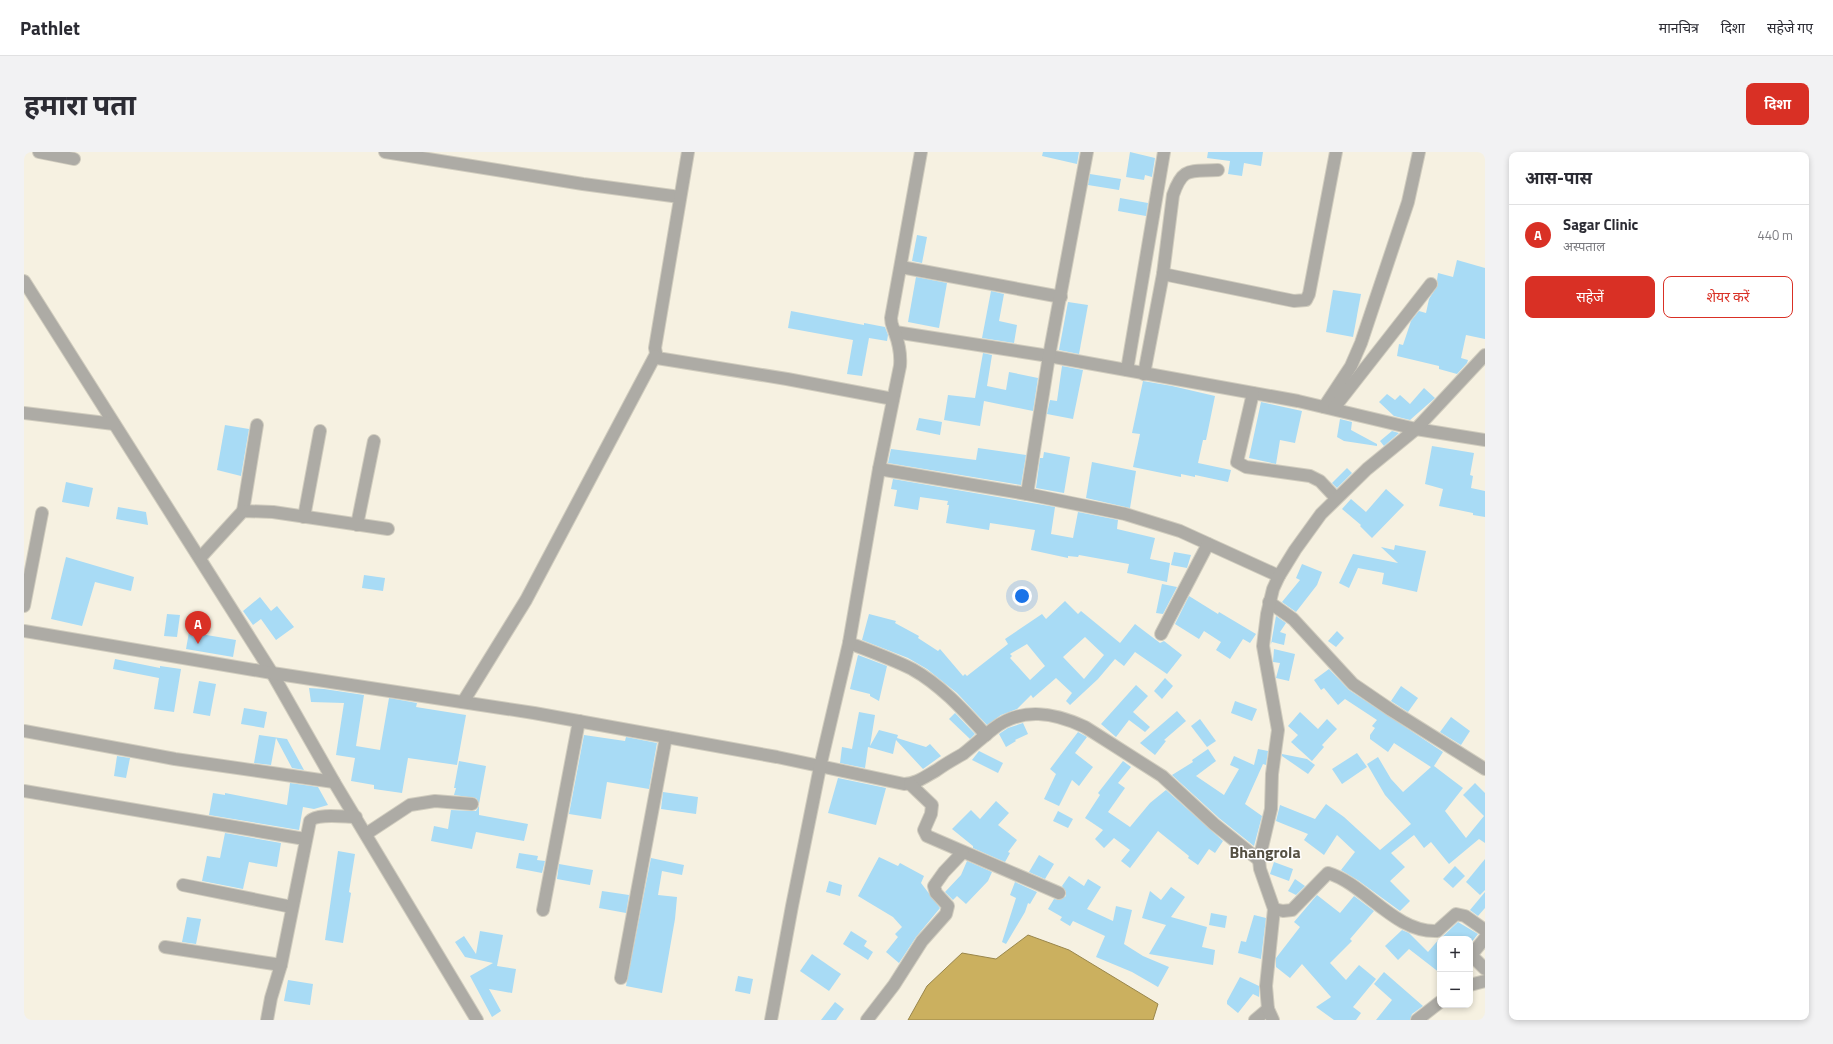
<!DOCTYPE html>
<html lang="hi">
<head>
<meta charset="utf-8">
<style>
  :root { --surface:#fff; --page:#f2f2f3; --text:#2b2b33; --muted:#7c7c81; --line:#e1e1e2; --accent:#d93025 }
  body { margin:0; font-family:"Titillium Web","Noto Sans Devanagari",sans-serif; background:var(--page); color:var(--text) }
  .controls { position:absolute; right:12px; bottom:12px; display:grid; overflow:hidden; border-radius:8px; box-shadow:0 2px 6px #0003 }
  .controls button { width:36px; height:36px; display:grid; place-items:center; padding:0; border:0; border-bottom:1px solid var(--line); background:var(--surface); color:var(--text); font:20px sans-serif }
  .you { position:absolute; left:998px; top:444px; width:14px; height:14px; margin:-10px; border:3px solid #fff; border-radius:50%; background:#1a73e8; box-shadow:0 0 0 6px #1a73e833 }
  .badge { display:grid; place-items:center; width:26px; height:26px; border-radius:50%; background:var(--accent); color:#fff; font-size:13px; font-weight:700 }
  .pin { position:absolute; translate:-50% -33px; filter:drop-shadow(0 1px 2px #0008) }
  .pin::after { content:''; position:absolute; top:21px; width:14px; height:12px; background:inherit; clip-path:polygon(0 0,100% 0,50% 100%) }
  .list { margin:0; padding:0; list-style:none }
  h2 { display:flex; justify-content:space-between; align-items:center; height:52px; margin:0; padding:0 16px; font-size:17px }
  h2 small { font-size:13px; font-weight:400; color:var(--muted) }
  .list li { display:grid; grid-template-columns:26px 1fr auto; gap:12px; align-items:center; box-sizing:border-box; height:60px; padding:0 16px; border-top:1px solid var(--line) }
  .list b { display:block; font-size:15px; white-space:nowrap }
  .list p { margin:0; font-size:13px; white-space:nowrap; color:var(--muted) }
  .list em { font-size:13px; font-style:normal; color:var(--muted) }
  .actions { display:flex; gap:8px; padding:12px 16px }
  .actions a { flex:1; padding:9px 0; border:1px solid var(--accent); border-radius:8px; text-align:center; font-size:14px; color:var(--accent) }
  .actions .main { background:var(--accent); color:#fff }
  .map { position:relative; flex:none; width:1461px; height:868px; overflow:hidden; border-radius:8px }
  header { display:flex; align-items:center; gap:24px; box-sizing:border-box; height:56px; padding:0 20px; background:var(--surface); border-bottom:1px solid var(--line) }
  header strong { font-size:19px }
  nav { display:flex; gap:22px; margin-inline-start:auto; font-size:14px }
  .intro { display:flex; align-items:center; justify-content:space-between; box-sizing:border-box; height:96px; padding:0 24px }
  h1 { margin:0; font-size:28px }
  .button { padding:10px 18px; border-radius:8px; background:var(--accent); color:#fff; font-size:14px; font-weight:700 }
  main { display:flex; gap:24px; padding:0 24px }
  aside { flex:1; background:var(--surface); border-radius:8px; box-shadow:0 2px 6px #0003 }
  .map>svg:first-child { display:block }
  .water { fill:#cbb05f; stroke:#99864b }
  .building { fill:#a8dbf5; fill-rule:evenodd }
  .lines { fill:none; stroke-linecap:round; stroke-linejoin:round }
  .minor-casing { stroke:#d0ccbe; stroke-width:14 }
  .minor { stroke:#adaba5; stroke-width:12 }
  .labels { text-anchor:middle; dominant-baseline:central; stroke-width:3; stroke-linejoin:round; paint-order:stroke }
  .quarter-label { font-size:16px; font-weight:bold; fill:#565144; stroke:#fff }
</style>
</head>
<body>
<header>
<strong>Pathlet</strong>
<nav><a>मानचित्र</a><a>दिशा</a><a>सहेजे गए</a></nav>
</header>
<div class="intro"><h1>हमारा पता</h1><a class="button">दिशा</a></div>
<main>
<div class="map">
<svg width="1461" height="868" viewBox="0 0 1461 868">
  <rect width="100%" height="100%" fill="#f6f1e1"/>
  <polygon class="water" points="1004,783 1045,798 1134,852 1129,868 884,868 903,834 938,801 972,807"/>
  <g class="building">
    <polygon points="1019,0 1055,0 1053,12 1018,4"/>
    <polygon points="1106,0 1131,6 1128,25 1121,23 1120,28 1102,25"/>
    <polygon points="1184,0 1239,0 1237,14 1220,11 1218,24 1204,22 1206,9 1183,6"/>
    <polygon points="1066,22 1097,27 1095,38 1064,33"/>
    <polygon points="1096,46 1124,51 1122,64 1094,59"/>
    <polygon points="893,83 903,85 898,111 888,109"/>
    <polygon points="1433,108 1461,116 1461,187 1442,183 1437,206 1444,208 1443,211 1433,222 1415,217 1415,214 1373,204 1375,192 1379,193 1387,169 1395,159 1402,161 1405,147 1414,133 1413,128 1414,121 1429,125"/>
    <polygon points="892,125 923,131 915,176 884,170"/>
    <polygon points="1309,138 1337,142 1329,185 1302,180"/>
    <polygon points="967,139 980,142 975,169 993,173 990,191 958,186"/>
    <polygon points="1044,150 1064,153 1055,202 1035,198"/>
    <polygon points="767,159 840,173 840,171 861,175 864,183 863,189 845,186 838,224 823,222 829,188 764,176"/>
    <polygon points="959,201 968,203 963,234 982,238 985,220 1014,226 1009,259 960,249 956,274 920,268 924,243 951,246"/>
    <polygon points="1038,214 1059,218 1049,267 1023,262 1026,248 1033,249"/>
    <polygon points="1119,229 1148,234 1191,244 1182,288 1179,288 1174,311 1207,318 1204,330 1171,323 1171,325 1157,322 1157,325 1109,315 1116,282 1108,281"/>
    <polygon points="1400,236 1411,246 1386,268 1370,264 1355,250 1363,242 1371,248 1376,243 1386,252"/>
    <polygon points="1237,250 1278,259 1271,291 1256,288 1252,312 1225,306"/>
    <polygon points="895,266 918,270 916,283 892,278"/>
    <polygon points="1316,267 1328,270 1327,278 1353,292 1353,294 1320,289 1313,285"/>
    <polygon points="201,273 225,277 217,324 193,318"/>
    <polygon points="1368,279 1375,281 1360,294 1356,289"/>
    <polygon points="1408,294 1450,301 1446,323 1449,324 1447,336 1461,339 1461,365 1449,363 1449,361 1415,354 1419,337 1401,332"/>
    <polygon points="954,296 1002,303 997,333 864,311 867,297 952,308"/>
    <polygon points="1020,300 1046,305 1040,341 1012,336 1016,306 1019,306"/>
    <polygon points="1068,310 1112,319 1106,356 1062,346"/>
    <polygon points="1323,316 1328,321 1313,336 1308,331"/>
    <polygon points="869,327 1031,355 1027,382 1049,386 1054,360 1094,368 1093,377 1131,386 1126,407 1146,411 1143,430 1103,421 1105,412 1055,403 1054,405 1044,404 1044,406 1007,398 1011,378 966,371 965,378 922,371 925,353 923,353 924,349 896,345 894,358 870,354 873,338 867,337"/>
    <polygon points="42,330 69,336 65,355 38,350"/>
    <polygon points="1362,337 1380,353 1348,386 1336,374 1337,373 1318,357 1327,347 1342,360"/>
    <polygon points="94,355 122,360 124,373 92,367"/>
    <polygon points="1371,393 1402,399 1393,440 1358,432 1360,421 1334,416 1325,436 1315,431 1329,402 1374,411 1357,395 1370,398"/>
    <polygon points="1150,400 1167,403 1163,416 1147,413"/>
    <polygon points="42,405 110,425 107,439 71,430 58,474 27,467"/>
    <polygon points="1278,412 1298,420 1293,433 1272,460 1258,450 1276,428 1272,426"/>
    <polygon points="340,423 361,426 359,439 338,436"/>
    <polygon points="1138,432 1153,435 1139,462 1132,461"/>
    <polygon points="1165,444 1194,462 1195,460 1232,482 1226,491 1219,487 1206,507 1192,498 1197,490 1180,479 1175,487 1151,472"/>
    <polygon points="236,445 247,459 253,454 270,475 252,488 237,467 229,473 219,459"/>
    <path d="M 1041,449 L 1054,462 L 1057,459 L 1096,491 L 1111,472 L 1136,491 L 1140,489 L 1158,503 L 1143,522 L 1111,500 L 1100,514 L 1091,507 L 1074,527 L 1046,553 L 1042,549 L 1048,541 L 1032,526 L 1009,546 L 1007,543 L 993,557 L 977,563 L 963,573 L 933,541 L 903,517 L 884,506 L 838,488 L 845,462 L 872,469 L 871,471 L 895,484 L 894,486 L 914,499 L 916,497 L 939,524 L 941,522 L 943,524 L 984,492 L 981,487 L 1018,462 L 1022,467 ZM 1061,485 L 1080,503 L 1060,527 L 1039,505 ZM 1003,492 L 1021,514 L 1006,528 L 986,506 L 988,504 L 986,502 Z"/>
    <polygon points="143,462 156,463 153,485 140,484"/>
    <polygon points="1252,464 1262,471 1256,480 1262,482 1260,493 1248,490 1247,492"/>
    <polygon points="1313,479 1320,486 1312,495 1304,489"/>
    <polygon points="165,480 212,488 209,505 162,497"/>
    <polygon points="1250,497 1271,502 1265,529 1252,526 1256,511 1249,510"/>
    <polygon points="834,503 863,514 855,549 846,544 846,542 826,537"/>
    <polygon points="91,507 136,516 136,514 157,517 150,560 130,557 135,526 89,517"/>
    <polygon points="1305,517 1325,538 1419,600 1410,614 1439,636 1421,659 1442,686 1460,664 1439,643 1451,631 1461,641 1461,691 1455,687 1425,712 1407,690 1400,696 1390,683 1367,701 1381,715 1366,729 1386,749 1376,759 1335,729 1317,718 1331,700 1313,683 1300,703 1280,688 1284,682 1252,669 1256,653 1291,667 1302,652 1320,665 1356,698 1387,672 1361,643 1343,612 1354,605 1367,627 1379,640 1407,615 1370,591 1364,600 1346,587 1346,583 1351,576 1348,574 1353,568 1321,547 1314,553 1300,536 1297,538 1290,528"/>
    <polygon points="1141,526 1149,534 1138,547 1130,539"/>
    <polygon points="175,529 192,532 186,564 169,561"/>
    <polygon points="1112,533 1124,544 1109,560 1126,575 1121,580 1105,568 1092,585 1077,572"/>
    <polygon points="1377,534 1394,546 1384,560 1367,549"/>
    <polygon points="285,536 300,537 340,543 332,594 356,598 365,546 393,551 392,555 442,563 433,613 384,606 378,641 350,637 350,633 327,629 331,606 312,603 320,551 287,550"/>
    <polygon points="1211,549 1233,557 1228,569 1207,561"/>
    <polygon points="220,556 243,560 240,576 217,572"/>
    <polygon points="1153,559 1162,569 1140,588 1142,589 1131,603 1116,591"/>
    <polygon points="835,560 851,563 846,594 855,578 874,583 873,586 902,595 906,592 917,604 899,617 872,588 869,602 844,595 841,616 816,611 818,595 828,597"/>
    <polygon points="1276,560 1294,577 1303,567 1313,577 1298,593 1300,595 1288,609 1267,590 1274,583 1264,574"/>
    <polygon points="931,561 951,582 946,587 925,567"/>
    <polygon points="1427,565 1446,579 1437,593 1416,580"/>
    <polygon points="1176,567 1192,589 1183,595 1167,574"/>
    <polygon points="999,571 1004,582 991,588 992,589 982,595 975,582 984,576"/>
    <polygon points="1054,580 1063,585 1051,601 1069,615 1055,634 1048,628 1035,654 1020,647 1032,622 1026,617"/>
    <polygon points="235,583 263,587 280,618 268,616 252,586 247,613 230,611"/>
    <polygon points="560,583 601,589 602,585 633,591 625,637 583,630 577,667 545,662"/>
    <polygon points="1184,597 1192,609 1172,624 1200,643 1215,617 1206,613 1210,604 1230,613 1234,597 1244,599 1242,613 1239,612 1221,652 1238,664 1230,694 1195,666 1148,623 1169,610 1168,608"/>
    <polygon points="955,599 979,611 974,621 948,608"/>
    <polygon points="1333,601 1343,615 1318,632 1308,617"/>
    <polygon points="1258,602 1283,607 1291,613 1284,622 1258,604"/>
    <polygon points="93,604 106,606 102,626 90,624"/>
    <polygon points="435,609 462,614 455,652 452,646 430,643 432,636 430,636"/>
    <polygon points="1099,609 1107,615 1094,631 1101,636 1084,660 1106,675 1126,651 1142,638 1199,689 1191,701 1185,697 1174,713 1164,706 1165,704 1134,679 1106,716 1097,709 1106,698 1090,686 1080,696 1071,687 1079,678 1061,666 1076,643 1074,641"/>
    <polygon points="814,626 862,636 852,673 804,661"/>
    <polygon points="266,631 294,635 304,653 290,657 279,655 275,678 185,663 189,641 201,643 201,641 263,653"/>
    <polygon points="639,640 674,645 672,662 637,657"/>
    <polygon points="972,649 985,661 974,673 993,688 984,700 986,701 981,710 949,696 949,694 928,677 947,658 956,667"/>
    <polygon points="455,654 455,663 504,672 500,689 452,680 448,697 407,689 410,674 424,677 427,658 448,659 452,659"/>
    <polygon points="1034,659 1049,667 1044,676 1029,669"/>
    <polygon points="201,681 257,691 253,715 225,710 219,737 178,729 183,704 196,706"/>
    <polygon points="314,699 331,702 325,740 327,741 319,791 301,788"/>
    <polygon points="495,701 514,704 513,708 521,709 518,721 492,716"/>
    <polygon points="1015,703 1030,712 1021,727 1005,720"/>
    <polygon points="855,705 874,714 876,711 900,724 897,731 916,756 892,785 875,811 862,800 874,785 871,782 878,775 869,765 834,744"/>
    <polygon points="627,706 660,713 658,723 638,719 634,743 653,745 651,767 638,841 602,834"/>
    <polygon points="1461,707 1461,738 1456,743 1442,730"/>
    <polygon points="943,709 968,720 964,729 942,752 933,744 929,748 921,740 937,723"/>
    <polygon points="1250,710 1269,717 1265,729 1246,722"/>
    <polygon points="535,712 569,718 566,733 533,727"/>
    <polygon points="1431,714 1441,724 1429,736 1419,727"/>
    <polygon points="1045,724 1060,734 1064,727 1077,735 1063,757 1089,769 1092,754 1108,758 1100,792 1119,804 1145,815 1134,835 1108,820 1072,805 1081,784 1049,769 1046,774 1036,768 1038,765 1024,757 1030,747 1036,748 1042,744 1042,740 1038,734"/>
    <polygon points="1271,727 1281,734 1272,743 1264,739"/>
    <polygon points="805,729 818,733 816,744 802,740"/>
    <polygon points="991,730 1013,740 1006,752 1004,751 1001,760 982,792 978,790 992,746 986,743"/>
    <polygon points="1147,735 1161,745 1147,765 1183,775 1178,795 1191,798 1189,813 1125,802 1142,773 1118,766 1126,739 1137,748"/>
    <polygon points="578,739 605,743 602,761 575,756"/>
    <polygon points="1461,740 1461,756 1454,764 1446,758"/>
    <polygon points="1293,743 1316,761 1330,744 1350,759 1326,787 1328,789 1306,811 1322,828 1335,813 1352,827 1329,855 1337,861 1332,868 1310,868 1292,855 1307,845 1278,812 1266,826 1252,815 1252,806 1276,775 1270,770"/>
    <polygon points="1187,761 1203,764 1201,776 1185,773"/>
    <polygon points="1230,763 1242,766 1237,807 1214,801 1217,789 1222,790"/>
    <polygon points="163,765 177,767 172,792 158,790"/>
    <polygon points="1434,770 1454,782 1446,792 1446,787 1416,787"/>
    <polygon points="1378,778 1385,781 1404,800 1416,786 1416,821 1385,797 1374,808 1361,794"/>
    <polygon points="456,779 479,783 473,814 492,817 488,841 465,837 477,859 468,865 446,824 469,811 441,805 431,790 440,784 452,802"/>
    <polygon points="827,779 843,789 840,794 849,800 844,808 819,792"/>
    <polygon points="788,802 817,822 805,839 776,819"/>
    <polygon points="1360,820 1399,854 1388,862 1386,868 1352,868 1368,848 1350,832"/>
    <polygon points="714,824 729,827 726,842 711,839"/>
    <polygon points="1216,825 1235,834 1235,845 1229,842 1214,861 1203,852 1203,849"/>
    <polygon points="264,828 289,832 286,853 260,849"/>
    <polygon points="811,850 820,857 812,868 797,868"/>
  </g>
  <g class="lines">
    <defs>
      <g id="minor">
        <polyline points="15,0 50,7"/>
        <polyline points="361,0 559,32 656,45"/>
        <polyline points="664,0 631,196 633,206 763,227 869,247"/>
        <polyline points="877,115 1037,145"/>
        <polyline points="1139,122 1270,149 1282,148 1285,142 1312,0"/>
        <polyline points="0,129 248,521 310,630 453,868"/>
        <polyline points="871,180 1025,204 1274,249 1392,277 1461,288"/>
        <polyline points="1103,218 1140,0"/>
        <path d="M 1120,222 L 1139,122 L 1149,43 C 1159,14 1166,20 1194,18"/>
        <polyline points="1229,241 1213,310 1222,315 1286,324 1296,329 1312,346"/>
        <polyline points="1300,255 1327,214 1337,191 1384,50 1395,0"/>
        <polyline points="1310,256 1407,132"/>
        <polyline points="0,261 90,272"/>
        <polyline points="855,317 1003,342 1101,362 1156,379 1255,424"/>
        <polyline points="1003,342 1025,204 1063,0"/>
        <polyline points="219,359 233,273"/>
        <polyline points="280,365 296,279"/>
        <polyline points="333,373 350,289"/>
        <polyline points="176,406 219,359 249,360 364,377"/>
        <polyline points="1245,450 1269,467 1329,532 1367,558 1461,617"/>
        <polyline points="0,454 18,361"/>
        <path d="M 0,479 L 248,521 L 510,561 L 753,605 L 880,632 C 892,632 902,624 913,618 C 921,612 930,607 939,602 C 949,594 959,585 969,577 C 998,554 1031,561 1061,575 L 1138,624 L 1190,672 L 1235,708"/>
        <polyline points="1137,482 1184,392"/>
        <path d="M 825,491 C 846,499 868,507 888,517 C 917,533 940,559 962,583"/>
        <polyline points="439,550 502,448 631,204"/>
        <polyline points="0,579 151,607 310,630"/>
        <polyline points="886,632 908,653 907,662 900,678 903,684 1035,741"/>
        <polyline points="0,639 281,687"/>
        <polyline points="342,682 386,653 411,649 448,652"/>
        <polyline points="159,733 268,755"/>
        <path d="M 1250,757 L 1259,759 L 1268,758 L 1304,721 C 1341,732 1371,781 1413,779 L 1432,762 L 1441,764 L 1461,778"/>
        <polyline points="519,758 555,569"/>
        <polyline points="1461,786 1449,801 1450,806 1461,817"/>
        <polyline points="141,795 257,813"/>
        <polyline points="597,826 642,585"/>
        <polyline points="1446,833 1461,829"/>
        <path d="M 243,868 L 247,846 L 257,813 L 286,669 C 293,661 320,665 332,665"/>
        <path d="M 747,868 L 768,754 L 796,615 L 825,491 L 855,317 L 876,214 C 877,203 875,192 871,181 C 869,175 867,173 867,166 L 897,0"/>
        <polyline points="843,868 870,833 898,789 922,762 924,754 912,741 910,734 920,720 939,700"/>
        <polyline points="1231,868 1244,857"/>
        <polyline points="1249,868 1244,857 1242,834 1250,757 1236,717 1235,708 1247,657 1248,622 1254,578 1239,494 1243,462 1249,437 1255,424 1271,398 1297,362 1343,317 1392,277 1461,203"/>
        <polyline points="1393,868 1416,850"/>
      </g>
    </defs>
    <use href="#minor" class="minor-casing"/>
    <use href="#minor" class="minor"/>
  </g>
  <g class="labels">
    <g class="quarter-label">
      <text x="1241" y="700">Bhangrola</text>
    </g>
  </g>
</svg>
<div class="controls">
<button>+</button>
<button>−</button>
</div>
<div class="you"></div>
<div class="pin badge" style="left:174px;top:492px">A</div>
</div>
<aside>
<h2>आस-पास<small></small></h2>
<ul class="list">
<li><span class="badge">A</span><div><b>Sagar Clinic</b><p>अस्पताल</p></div><em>440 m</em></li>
</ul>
<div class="actions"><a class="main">सहेजें</a><a>शेयर करें</a></div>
</aside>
</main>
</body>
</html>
